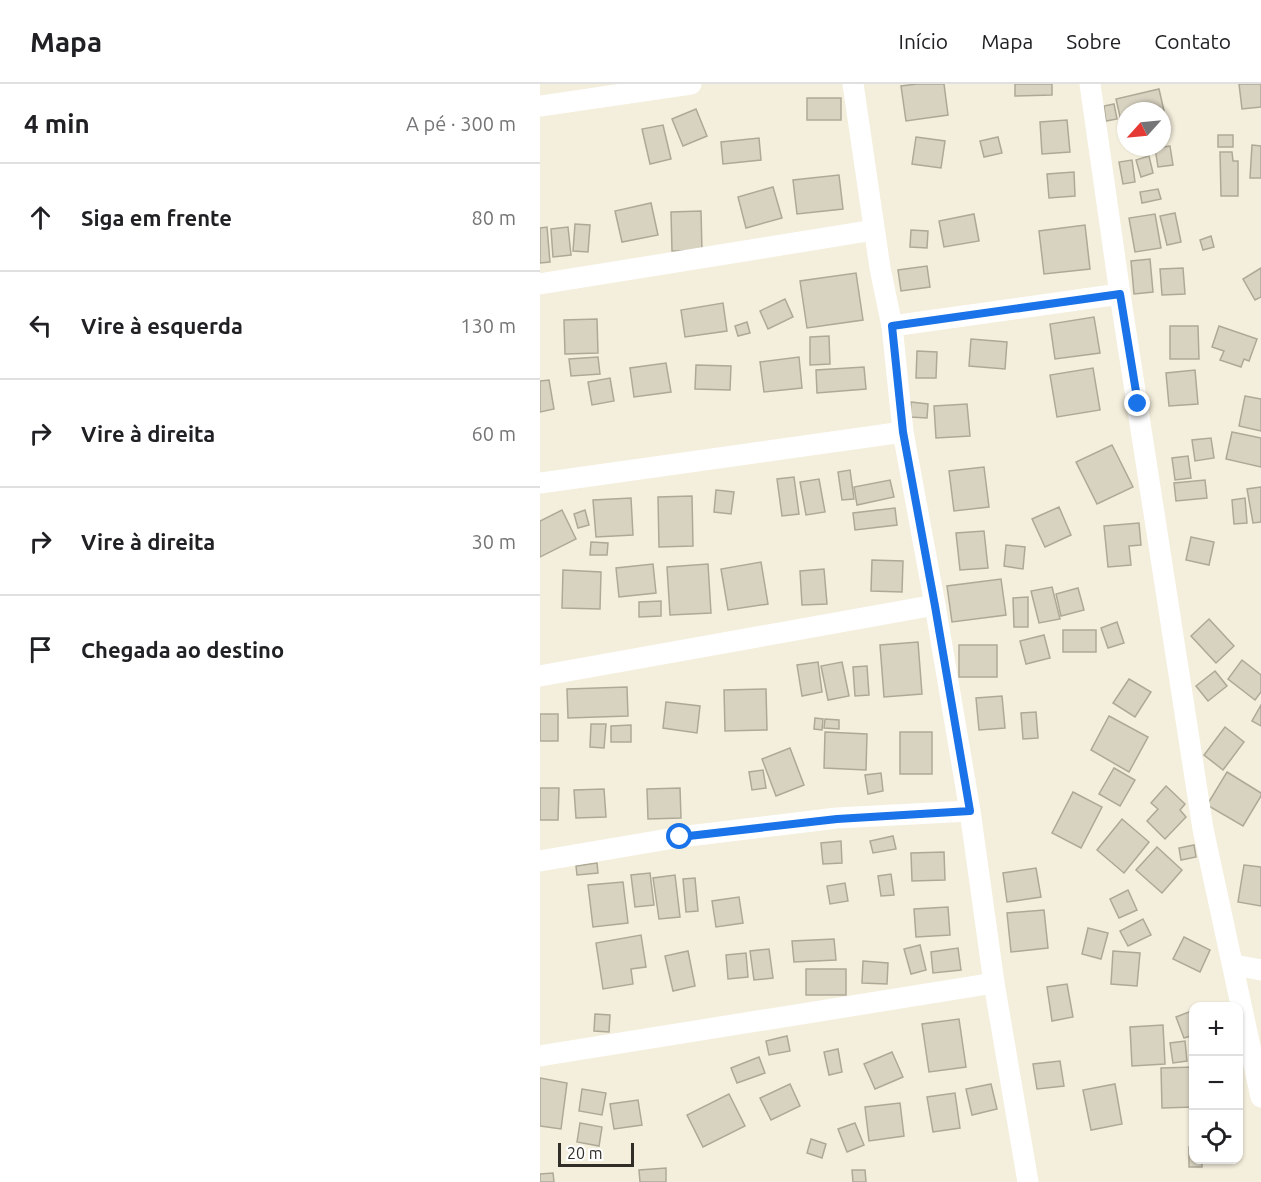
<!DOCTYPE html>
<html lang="pt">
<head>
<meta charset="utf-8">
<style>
  :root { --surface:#fff; --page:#f6f6f6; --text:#202124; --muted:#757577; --line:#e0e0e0 }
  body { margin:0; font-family:Ubuntu,sans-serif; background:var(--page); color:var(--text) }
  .controls { position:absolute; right:18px; bottom:18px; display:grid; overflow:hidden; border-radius:12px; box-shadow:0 2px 4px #0004 }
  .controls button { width:54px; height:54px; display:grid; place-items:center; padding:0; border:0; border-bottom:2px solid var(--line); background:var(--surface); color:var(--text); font:30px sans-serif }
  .compass { position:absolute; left:577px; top:18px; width:54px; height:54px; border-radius:50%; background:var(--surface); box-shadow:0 2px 4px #0004; rotate:243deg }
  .scale { position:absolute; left:18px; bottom:15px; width:76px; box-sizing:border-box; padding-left:6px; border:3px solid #302e27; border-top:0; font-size:16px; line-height:21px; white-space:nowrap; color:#302e27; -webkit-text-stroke:4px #fff; paint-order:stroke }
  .stop { position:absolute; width:18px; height:18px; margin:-14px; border:4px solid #1a73e8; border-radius:50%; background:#fff }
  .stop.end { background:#1a73e8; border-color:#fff; box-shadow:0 2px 6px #0008 }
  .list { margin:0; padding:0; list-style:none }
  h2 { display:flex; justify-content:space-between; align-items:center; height:78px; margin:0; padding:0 24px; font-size:26px }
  h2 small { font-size:20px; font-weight:400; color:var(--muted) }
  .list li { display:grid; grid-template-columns:39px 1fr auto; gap:18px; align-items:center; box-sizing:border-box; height:108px; padding:0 24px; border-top:2px solid var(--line) }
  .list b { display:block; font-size:22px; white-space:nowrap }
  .list em { font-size:20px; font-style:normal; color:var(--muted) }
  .icon { flex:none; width:33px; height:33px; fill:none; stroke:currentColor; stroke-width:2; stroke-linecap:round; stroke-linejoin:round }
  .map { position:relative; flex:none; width:721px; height:1098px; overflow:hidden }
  header { display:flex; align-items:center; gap:36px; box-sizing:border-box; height:84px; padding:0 30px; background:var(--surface); border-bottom:2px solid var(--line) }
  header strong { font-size:28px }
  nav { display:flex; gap:33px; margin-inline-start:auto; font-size:21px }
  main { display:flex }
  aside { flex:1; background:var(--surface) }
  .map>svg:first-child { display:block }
  .building { fill:#d8d3c1; stroke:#aea997; stroke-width:1.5 }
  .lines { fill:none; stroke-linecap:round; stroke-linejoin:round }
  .minor { stroke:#fff; stroke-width:21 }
  .route { stroke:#1a73e8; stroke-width:8 }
</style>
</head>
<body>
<header>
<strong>Mapa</strong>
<nav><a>Início</a><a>Mapa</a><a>Sobre</a><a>Contato</a></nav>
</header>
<main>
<aside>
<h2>4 min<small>A pé · 300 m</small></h2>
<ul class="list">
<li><svg class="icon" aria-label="ahead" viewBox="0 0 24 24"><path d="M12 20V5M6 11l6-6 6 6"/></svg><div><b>Siga em frente</b></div><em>80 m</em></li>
<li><svg class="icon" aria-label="left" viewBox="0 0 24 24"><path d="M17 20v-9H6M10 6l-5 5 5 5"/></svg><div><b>Vire à esquerda</b></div><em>130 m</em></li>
<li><svg class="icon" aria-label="right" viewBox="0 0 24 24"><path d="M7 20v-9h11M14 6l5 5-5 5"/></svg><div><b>Vire à direita</b></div><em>60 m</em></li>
<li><svg class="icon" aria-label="right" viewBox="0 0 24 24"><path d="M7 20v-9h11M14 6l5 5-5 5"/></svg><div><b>Vire à direita</b></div><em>30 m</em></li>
<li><svg class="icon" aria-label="arrive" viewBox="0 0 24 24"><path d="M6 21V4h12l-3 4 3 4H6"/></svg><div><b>Chegada ao destino</b></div></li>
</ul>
</aside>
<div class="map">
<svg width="721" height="1098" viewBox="0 0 721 1098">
  <rect width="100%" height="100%" fill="#f4eedc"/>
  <g class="building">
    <polygon points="377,0 404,0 408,31 366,37 361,2"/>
    <polygon points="475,0 512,0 512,11 475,12"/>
    <polygon points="699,0 721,0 721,23 702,25"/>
    <polygon points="619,5 627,40 622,41 622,27 586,27 586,50 584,50 576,15"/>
    <rect x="267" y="14" width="34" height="22"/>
    <polygon points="574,20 577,35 566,37 564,22"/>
    <polygon points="156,25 167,52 143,62 132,35"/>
    <polygon points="527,36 530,68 502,70 500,38"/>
    <polygon points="123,41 131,75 110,80 102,45"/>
    <rect x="678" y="51" width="15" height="12"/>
    <polygon points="376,53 405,57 401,84 372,80"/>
    <polygon points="458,53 462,69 444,73 440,57"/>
    <polygon points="219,54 221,76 183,80 181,58"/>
    <polygon points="712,61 721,62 721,94 710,94"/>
    <polygon points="630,62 633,81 618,83 615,64"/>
    <polygon points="680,68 692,68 693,77 698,77 698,112 681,112"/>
    <polygon points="609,72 613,89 601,93 596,76"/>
    <polygon points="592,76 595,98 583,100 579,78"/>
    <polygon points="534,88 535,112 509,114 507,90"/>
    <polygon points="299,91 303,125 257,130 253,96"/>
    <polygon points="233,103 242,134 206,144 198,113"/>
    <polygon points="618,105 621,115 602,119 600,108"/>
    <polygon points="111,119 118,151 82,158 75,127"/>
    <polygon points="161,127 162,167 132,167 131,128"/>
    <polygon points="635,129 641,158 627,161 620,132"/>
    <polygon points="434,130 439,157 404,163 399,137"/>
    <polygon points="615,130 621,164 595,168 589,134"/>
    <polygon points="35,140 50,141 48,168 33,167"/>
    <polygon points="545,141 550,185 504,190 499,147"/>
    <polygon points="7,143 10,178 0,179 0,144"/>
    <polygon points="28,143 31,171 13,173 11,145"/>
    <polygon points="371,146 388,147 387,164 370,163"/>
    <polygon points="671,152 674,163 663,166 660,156"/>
    <polygon points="610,175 613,208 594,210 591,177"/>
    <polygon points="387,182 390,203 361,207 358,186"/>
    <polygon points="643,184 645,210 622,211 620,185"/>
    <polygon points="721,184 721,213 715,216 703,195"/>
    <polygon points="316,189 323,236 267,244 260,197"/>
    <polygon points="245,215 253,233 228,245 220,227"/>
    <polygon points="183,219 187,247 145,253 141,226"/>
    <polygon points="554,233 560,269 515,275 510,240"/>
    <polygon points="57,235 58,269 25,270 24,236"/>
    <polygon points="207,238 210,249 198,252 195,242"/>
    <polygon points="630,242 658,242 659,275 630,275"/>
    <polygon points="679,242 717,255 709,277 704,275 701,283 680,276 684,267 672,263"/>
    <polygon points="289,252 290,280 270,281 270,253"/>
    <polygon points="431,255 467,258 465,285 429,282"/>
    <polygon points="377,267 397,268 396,294 376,294"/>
    <polygon points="58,273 60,290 31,292 29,275"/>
    <polygon points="259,273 262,304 224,308 220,278"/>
    <polygon points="126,279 131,308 94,313 90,284"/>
    <polygon points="156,281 191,282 190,306 155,305"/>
    <polygon points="324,283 326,305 277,309 276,286"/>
    <polygon points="553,284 560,326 517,333 510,291"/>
    <polygon points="655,286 658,320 629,322 626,289"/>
    <polygon points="70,294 74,317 52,321 48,298"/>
    <polygon points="9,296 14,325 0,328 0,297"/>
    <polygon points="705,312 721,315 721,347 699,342"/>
    <polygon points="371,318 388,320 387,334 370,333"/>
    <polygon points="427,320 430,352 396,354 394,322"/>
    <polygon points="692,348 721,354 721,383 686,375"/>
    <polygon points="671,354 674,374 655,377 652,356"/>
    <polygon points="572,361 593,403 557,420 536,378"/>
    <polygon points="648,372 651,394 635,396 632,374"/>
    <polygon points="444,383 449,423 414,427 409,387"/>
    <polygon points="310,386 314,415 302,416 298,388"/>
    <polygon points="254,393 259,430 242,432 237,395"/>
    <polygon points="279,395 285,428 266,431 260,398"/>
    <polygon points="350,396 354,413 317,421 314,403"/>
    <polygon points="665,396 667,414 636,417 634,399"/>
    <polygon points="721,403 721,438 713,439 707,405"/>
    <polygon points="176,406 194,408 191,430 174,428"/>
    <polygon points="152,412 153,462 119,463 118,413"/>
    <polygon points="91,414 93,451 56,453 53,416"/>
    <polygon points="705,414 707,439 694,440 692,416"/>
    <polygon points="519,423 531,451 505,463 492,435"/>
    <polygon points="355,424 357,441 315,446 313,429"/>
    <polygon points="22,426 36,455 0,473 0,437"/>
    <polygon points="45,426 49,441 38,444 34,430"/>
    <polygon points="599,439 601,461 589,462 591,481 568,483 564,442"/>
    <polygon points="444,447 448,484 420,486 416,449"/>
    <polygon points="651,453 674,458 669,481 646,476"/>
    <polygon points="51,458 68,459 67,471 50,471"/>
    <polygon points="466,461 485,463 483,485 464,482"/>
    <polygon points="332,476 363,477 362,508 331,507"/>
    <polygon points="221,478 228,520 188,526 181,485"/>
    <polygon points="113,480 116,509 79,513 76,484"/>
    <polygon points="168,480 171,529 130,531 127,483"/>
    <polygon points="284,485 287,520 262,521 260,487"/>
    <polygon points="23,486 61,488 60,525 22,524"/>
    <polygon points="461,495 466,531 412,538 407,502"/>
    <polygon points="512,503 520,535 499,539 491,507"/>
    <polygon points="538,504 544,526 521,532 516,510"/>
    <polygon points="488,513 488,543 474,543 473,514"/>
    <polygon points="121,517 121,532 99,533 99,518"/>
    <polygon points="669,535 694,562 676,579 651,552"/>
    <polygon points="577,538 584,559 568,564 561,544"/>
    <rect x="523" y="546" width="33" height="22"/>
    <polygon points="504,551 510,574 486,580 480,557"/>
    <polygon points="378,558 382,610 344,613 340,561"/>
    <rect x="419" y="561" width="38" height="32"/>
    <polygon points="702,576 721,591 721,608 715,616 688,595"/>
    <polygon points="278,578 282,608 262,612 257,581"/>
    <polygon points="302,578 309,612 288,616 281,582"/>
    <polygon points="327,582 329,611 315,612 313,583"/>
    <polygon points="675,587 687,602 668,617 656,602"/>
    <polygon points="589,595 611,608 595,633 573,619"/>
    <polygon points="87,603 88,632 28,634 27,605"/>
    <polygon points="226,605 227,646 185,647 184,606"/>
    <polygon points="462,612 465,644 439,646 436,614"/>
    <polygon points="126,618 160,622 157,649 123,644"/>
    <polygon points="721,621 721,642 712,637"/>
    <polygon points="496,628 498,654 483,655 481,629"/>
    <rect x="0" y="630" width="18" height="27"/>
    <polygon points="569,632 608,653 589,688 551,666"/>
    <polygon points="275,634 283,635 282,646 274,645"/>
    <polygon points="285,635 299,636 299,645 284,644"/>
    <polygon points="51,640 66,640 64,664 50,663"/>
    <polygon points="91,641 91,658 71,658 71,642"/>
    <polygon points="685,643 704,658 683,686 664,671"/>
    <polygon points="285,648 327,650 326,686 284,684"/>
    <rect x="360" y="648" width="32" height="42"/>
    <polygon points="250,664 264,701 236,712 222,675"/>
    <polygon points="574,684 595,696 580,722 559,710"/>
    <polygon points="223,686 226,704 212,706 209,688"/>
    <polygon points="687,688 721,709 721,712 703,742 667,721"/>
    <polygon points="341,689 343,707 328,710 325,691"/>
    <polygon points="626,702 645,720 640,726 646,733 625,755 607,737 618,725 611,719"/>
    <polygon points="0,704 19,704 18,736 0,736"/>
    <polygon points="140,704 141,734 108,735 107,705"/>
    <polygon points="64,705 66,733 36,734 34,706"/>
    <polygon points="533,708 562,723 541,764 512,749"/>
    <polygon points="582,735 609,758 584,789 557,766"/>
    <polygon points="353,752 356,765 333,769 330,757"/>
    <polygon points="301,757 302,779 283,780 281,759"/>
    <polygon points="654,761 656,773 641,776 639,764"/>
    <polygon points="617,763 642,786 622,809 596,786"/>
    <polygon points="404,768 405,796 372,797 371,769"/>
    <polygon points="57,779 58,789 37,791 36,782"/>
    <polygon points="704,781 721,783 721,822 698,818"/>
    <polygon points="496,784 501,813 467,818 463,789"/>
    <polygon points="110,789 114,821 95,823 91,791"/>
    <polygon points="351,790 354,811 341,812 338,792"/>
    <polygon points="135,791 140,833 119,835 113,794"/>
    <polygon points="155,794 158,827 146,828 143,795"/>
    <polygon points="83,798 88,839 53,843 48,801"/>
    <polygon points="305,799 308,817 290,820 287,802"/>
    <polygon points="588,806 597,826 579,834 570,815"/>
    <polygon points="199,813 203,839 176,843 172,817"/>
    <polygon points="408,823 410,851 376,853 374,825"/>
    <polygon points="504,826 508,864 471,868 467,829"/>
    <polygon points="603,835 611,851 588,862 580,847"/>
    <polygon points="548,844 568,849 561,875 542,870"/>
    <polygon points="101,851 106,883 91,885 93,900 63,905 56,859"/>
    <polygon points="644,853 670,866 660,888 633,875"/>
    <polygon points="294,855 296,876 254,878 252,857"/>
    <polygon points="380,861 386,886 371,890 364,865"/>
    <polygon points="418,864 421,886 393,889 391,868"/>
    <polygon points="229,865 233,894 214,896 210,867"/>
    <polygon points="148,867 155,902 133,907 125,872"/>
    <polygon points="573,867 600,869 597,902 571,900"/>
    <polygon points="206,869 208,893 188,895 186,871"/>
    <polygon points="323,877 348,879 347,900 322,899"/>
    <rect x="266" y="885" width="40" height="26"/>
    <polygon points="527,900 533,933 512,937 507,903"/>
    <polygon points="654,926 654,951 644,954 636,933"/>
    <polygon points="55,930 70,931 69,948 54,947"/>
    <polygon points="419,935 426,983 389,988 382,940"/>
    <polygon points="623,941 625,980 592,982 590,943"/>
    <polygon points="247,952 250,967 229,971 226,957"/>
    <polygon points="645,957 647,977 633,979 630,959"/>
    <polygon points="298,965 302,988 289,991 284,968"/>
    <polygon points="352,968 363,993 335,1005 324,980"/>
    <polygon points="219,973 225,989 197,999 191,984"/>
    <polygon points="520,977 524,1002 497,1005 493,980"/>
    <polygon points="654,983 654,1023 622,1024 621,984"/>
    <polygon points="0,994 27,999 21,1045 0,1042"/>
    <polygon points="250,1000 260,1022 231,1036 220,1014"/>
    <polygon points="451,1000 457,1025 432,1031 426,1005"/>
    <polygon points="575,1000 582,1040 551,1046 543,1006"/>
    <polygon points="42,1005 66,1009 62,1031 39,1027"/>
    <polygon points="415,1009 420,1044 393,1048 387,1013"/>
    <polygon points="189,1010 205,1042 163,1063 147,1031"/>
    <polygon points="98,1016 102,1041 74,1045 70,1020"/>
    <polygon points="360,1019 364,1052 329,1057 325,1023"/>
    <polygon points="40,1039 62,1043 59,1062 37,1058"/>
    <polygon points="315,1039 324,1061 307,1068 298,1045"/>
    <polygon points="271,1055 286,1060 282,1074 267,1069"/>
    <polygon points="649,1063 654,1063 654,1076 662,1076 662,1083 649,1083"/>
    <polygon points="126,1084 126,1098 100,1098 99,1086"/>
    <polygon points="312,1086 325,1086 326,1098 313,1098"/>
    <polygon points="13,1089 14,1098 0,1098 0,1090"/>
  </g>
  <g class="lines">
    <g class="minor">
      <polyline points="313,0 340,184 352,242 363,348 395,521 430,727 454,899 488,1098"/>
      <polyline points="550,0 580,210 663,745 721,1013"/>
      <polyline points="0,22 151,0"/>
      <polyline points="0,200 334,146"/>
      <polyline points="352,242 580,210"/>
      <polyline points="0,399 363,348"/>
      <polyline points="0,592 395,521"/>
      <polyline points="0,777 140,753 297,734 430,727"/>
      <polyline points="694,881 721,886"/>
      <polyline points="0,972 454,899"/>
    </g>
  </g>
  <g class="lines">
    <polyline class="route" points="140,753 297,735 430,727 395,522 363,348 352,242 580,210 598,320"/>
  </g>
</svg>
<div class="controls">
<button>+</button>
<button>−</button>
<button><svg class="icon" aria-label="locate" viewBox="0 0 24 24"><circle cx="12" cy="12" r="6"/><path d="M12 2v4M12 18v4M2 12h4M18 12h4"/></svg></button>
</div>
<svg class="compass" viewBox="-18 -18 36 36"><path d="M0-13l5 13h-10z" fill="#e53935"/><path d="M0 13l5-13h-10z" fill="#757577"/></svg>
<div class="scale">20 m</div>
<div class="stop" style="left:140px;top:753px"></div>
<div class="stop end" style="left:598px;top:320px"></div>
</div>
</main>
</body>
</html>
